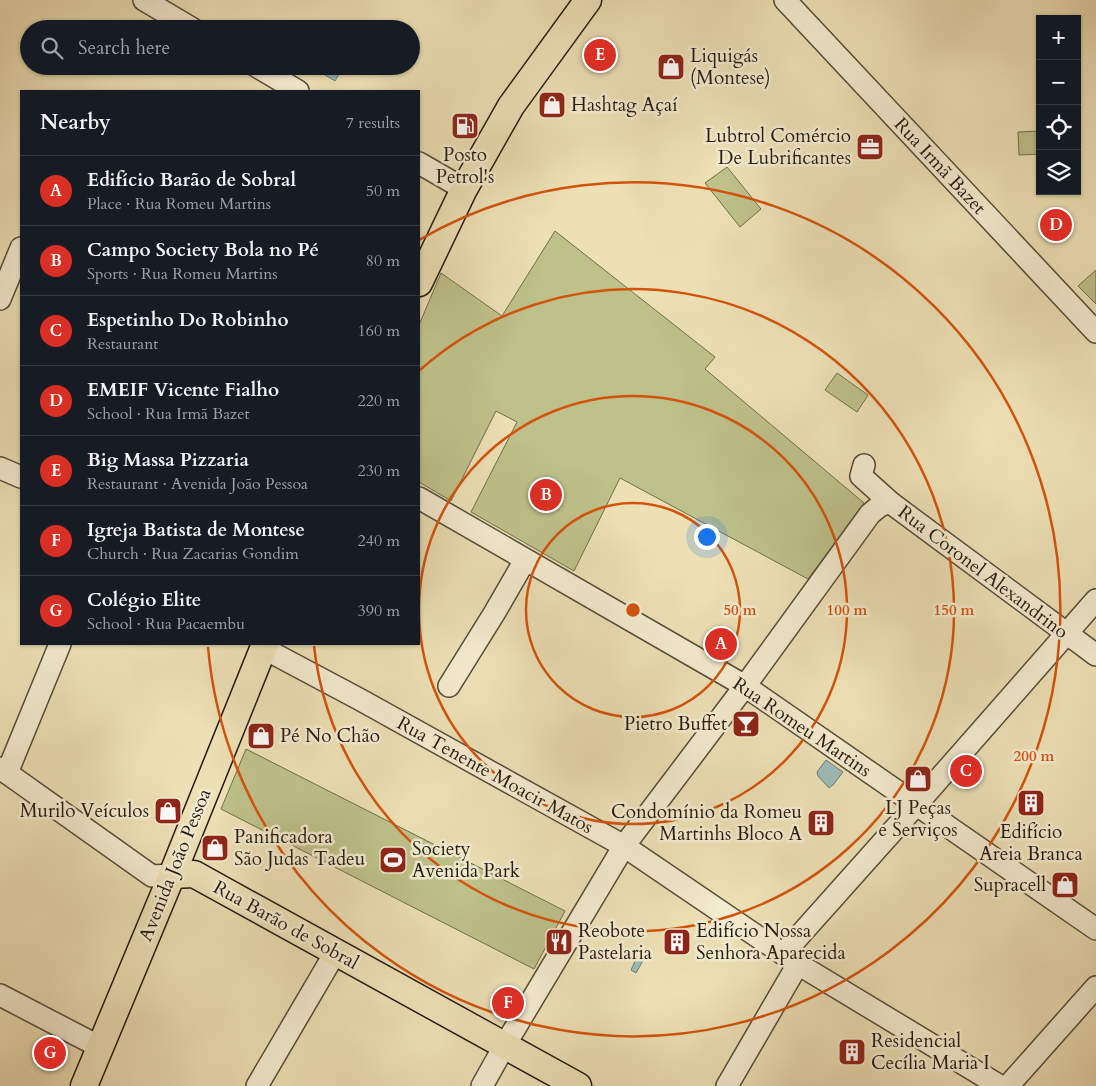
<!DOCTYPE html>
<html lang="en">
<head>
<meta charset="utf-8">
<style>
  :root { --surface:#171b24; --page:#242831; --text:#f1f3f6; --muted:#9ea1a6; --line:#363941; --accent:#d93025 }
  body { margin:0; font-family:Cardo,serif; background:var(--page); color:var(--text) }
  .controls { position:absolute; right:15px; top:15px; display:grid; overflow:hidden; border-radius:0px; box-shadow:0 1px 4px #0004 }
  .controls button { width:45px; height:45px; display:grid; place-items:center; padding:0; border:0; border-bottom:1px solid var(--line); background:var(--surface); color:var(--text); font:25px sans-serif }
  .you { position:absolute; left:706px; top:536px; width:18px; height:18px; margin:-12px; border:4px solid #fff; border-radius:50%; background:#1a73e8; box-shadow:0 0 0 8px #1a73e833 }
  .badge { display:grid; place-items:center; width:32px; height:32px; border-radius:50%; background:var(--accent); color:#fff; font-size:16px; font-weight:700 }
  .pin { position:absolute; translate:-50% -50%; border:2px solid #fff; box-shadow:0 1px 5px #0006 }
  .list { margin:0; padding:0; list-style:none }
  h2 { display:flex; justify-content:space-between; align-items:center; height:65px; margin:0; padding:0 20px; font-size:21px }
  h2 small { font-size:16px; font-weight:400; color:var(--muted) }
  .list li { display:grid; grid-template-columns:32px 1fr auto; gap:15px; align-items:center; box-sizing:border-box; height:70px; padding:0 20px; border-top:1px solid var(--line) }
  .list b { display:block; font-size:19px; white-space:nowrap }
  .list p { margin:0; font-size:16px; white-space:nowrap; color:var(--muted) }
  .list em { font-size:16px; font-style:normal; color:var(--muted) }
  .icon { flex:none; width:28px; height:28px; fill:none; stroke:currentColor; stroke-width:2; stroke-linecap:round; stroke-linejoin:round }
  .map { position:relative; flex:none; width:1096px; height:1086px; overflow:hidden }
  .search { position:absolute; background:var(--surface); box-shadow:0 1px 4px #0004; left:20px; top:20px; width:400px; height:55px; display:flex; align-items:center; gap:12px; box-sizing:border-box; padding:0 18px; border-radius:28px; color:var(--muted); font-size:19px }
  .panel { position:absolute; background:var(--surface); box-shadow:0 1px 4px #0004; left:20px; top:90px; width:400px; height:555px; border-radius:0px }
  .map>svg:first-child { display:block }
  .grass { fill:#bec18a; stroke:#706e4e }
  .water { fill:#9dbbb8; stroke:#6c7b75 }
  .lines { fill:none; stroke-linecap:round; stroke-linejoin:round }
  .minor-casing { stroke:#564c3a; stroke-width:24 }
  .major-casing { stroke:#231a11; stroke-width:29 }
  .minor { stroke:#f3ebcf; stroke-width:21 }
  .major { stroke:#ede0b5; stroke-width:26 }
  .ring { fill:none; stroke:#d4530c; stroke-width:2.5 }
  .labels { text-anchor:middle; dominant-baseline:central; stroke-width:5; stroke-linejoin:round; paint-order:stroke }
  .poi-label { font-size:19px; fill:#231a11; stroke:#f3ebcf; text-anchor:start }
  .street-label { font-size:19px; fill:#231a11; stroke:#f3ebcf }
  .centre { fill:#d4530c; stroke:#f3ebcf; stroke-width:2.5 }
  .ring-label { font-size:15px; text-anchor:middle; font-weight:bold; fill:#d4530c; stroke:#f3ebcf; stroke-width:5; stroke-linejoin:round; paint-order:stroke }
</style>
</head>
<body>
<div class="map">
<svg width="1096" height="1086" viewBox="0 0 1096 1086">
  <rect width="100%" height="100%" fill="#ede0b5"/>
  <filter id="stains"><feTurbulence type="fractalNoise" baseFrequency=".004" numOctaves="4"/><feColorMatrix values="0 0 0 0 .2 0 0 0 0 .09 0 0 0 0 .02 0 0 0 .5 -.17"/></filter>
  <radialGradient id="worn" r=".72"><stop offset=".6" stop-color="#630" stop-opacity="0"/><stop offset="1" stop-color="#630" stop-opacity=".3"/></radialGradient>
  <g class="grass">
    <polygon points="1040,131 1040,154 1019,155 1018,132"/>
    <polygon points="727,167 761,209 740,227 705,183"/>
    <polygon points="555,231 715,357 705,369 864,503 808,579 620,478 574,571 471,512 517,422 496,411 451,501 419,482 419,325 441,273 502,316"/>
    <polygon points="1096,270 1096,304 1078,286"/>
    <polygon points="837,373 868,395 857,412 825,390"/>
    <polygon points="246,749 565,911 534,969 221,809"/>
  </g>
  <g class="water">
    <polygon points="331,66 344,66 335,81 325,75"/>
    <polygon points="826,760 843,772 833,785 829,788 818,776 817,772"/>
    <path d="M 641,953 L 645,955 L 645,957 L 636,973 L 631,970 C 634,964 636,957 641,953 Z"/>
  </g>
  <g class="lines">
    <defs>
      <g id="minor">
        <polyline points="144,0 193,29"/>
        <polyline points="785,0 1096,332"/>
        <polyline points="256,66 298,91"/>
        <polyline points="419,163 464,189"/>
        <polyline points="0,299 21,248"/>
        <polyline points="864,465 861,476 891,503"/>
        <polyline points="0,468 21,477"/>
        <polyline points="419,498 745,686 1096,929"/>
        <polyline points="263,648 359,699 624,846 798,964 1000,1086"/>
        <polyline points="449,686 495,612 525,560"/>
        <polyline points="0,768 152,876 172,875"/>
        <polyline points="7,773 60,644"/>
        <polyline points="783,954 916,805 1096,600"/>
        <polyline points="0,995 100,1047"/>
        <polyline points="257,1086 335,953"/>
        <path d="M 482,1086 L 505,1045 L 624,846 L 745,686 L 870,514 C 877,508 882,503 891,503 L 1096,655"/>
        <polyline points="727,1086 798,964"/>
        <polyline points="1008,1086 1096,987"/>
      </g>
      <g id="major">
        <polyline points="419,283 464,189 511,106 588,0"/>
        <polyline points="172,875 194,874 578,1086"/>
        <polyline points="84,1086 172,875 265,644"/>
      </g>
    </defs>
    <use href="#minor" class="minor-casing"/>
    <use href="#major" class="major-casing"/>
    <use href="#minor" class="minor"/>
    <use href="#major" class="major"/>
  </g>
  <g class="ring">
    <circle cx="633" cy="610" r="107"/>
    <circle cx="633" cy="610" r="214"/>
    <path d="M420 370A321 321 0 1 1 314 646"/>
    <path d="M419 240A427 427 0 1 1 208 647"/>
  </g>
  <defs>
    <symbol id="shop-square" viewBox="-11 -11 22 22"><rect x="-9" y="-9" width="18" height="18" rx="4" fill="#8f2418" stroke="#f3ebcf"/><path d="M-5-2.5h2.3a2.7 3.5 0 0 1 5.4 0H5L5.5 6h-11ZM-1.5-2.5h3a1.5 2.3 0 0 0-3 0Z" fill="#fff"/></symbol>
    <symbol id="fuel-square" viewBox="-11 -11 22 22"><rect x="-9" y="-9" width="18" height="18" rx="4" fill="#8f2418" stroke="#f3ebcf"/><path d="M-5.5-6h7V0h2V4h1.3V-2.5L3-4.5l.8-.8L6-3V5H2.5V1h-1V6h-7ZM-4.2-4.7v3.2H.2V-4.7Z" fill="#fff"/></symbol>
    <symbol id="office-square" viewBox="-11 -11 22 22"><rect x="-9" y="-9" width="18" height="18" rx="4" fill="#8f2418" stroke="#f3ebcf"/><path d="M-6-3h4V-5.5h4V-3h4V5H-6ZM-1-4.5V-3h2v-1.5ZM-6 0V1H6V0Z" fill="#fff"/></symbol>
    <symbol id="bar-square" viewBox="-11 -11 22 22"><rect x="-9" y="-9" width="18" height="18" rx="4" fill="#8f2418" stroke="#f3ebcf"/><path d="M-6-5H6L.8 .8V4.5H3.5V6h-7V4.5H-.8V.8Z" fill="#fff"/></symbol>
    <symbol id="building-square" viewBox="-11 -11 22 22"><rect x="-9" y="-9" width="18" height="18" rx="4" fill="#8f2418" stroke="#f3ebcf"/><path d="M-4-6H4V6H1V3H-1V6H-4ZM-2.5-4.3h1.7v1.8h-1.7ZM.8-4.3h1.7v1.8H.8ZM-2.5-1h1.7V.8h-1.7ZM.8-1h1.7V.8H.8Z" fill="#fff"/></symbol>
    <symbol id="stadium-square" viewBox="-11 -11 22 22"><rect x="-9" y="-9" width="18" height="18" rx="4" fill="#8f2418" stroke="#f3ebcf"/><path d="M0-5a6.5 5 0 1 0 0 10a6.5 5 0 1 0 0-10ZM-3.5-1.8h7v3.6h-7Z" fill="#fff"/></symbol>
    <symbol id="restaurant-square" viewBox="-11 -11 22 22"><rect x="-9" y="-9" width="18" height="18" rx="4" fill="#8f2418" stroke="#f3ebcf"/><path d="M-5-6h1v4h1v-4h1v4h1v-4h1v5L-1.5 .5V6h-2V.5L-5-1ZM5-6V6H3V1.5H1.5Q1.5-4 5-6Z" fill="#fff"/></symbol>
  </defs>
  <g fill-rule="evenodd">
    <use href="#shop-square" x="655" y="51" width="32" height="32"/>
    <use href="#shop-square" x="536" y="89" width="32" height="32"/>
    <use href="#fuel-square" x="449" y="110" width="32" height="32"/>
    <use href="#office-square" x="854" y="131" width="32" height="32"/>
    <use href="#bar-square" x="730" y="708" width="32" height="32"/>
    <use href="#shop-square" x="245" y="720" width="32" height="32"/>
    <use href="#shop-square" x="902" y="763" width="32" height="32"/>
    <use href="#building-square" x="1015" y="787" width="32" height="32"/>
    <use href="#shop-square" x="152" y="795" width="32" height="32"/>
    <use href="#building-square" x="805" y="807" width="32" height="32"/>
    <use href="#shop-square" x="199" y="832" width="32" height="32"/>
    <use href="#stadium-square" x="377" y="844" width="32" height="32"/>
    <use href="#shop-square" x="1049" y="869" width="32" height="32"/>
    <use href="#restaurant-square" x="543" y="926" width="32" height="32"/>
    <use href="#building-square" x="661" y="926" width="32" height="32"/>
    <use href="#building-square" x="836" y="1036" width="32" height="32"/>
  </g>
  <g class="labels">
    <g class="poi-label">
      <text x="690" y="56">Liquigás<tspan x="690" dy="22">(Montese)</tspan></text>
      <text x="571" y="105">Hashtag Açaí</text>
      <text x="851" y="136" text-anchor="end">Lubtrol Comércio<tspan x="851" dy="22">De Lubrificantes</tspan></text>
      <text x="465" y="155" text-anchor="middle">Posto<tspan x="465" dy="22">Petrol's</tspan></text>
      <text x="727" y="724" text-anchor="end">Pietro Buffet</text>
      <text x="280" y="736">Pé No Chão</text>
      <text x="918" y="808" text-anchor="middle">LJ Peças<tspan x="918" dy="22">e Serviços</tspan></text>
      <text x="149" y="811" text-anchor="end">Murilo Veículos</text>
      <text x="802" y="812" text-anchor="end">Condomínio da Romeu<tspan x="802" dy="22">Martinhs Bloco A</tspan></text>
      <text x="1031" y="832" text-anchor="middle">Edifício<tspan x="1031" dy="22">Areia Branca</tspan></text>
      <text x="234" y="837">Panificadora<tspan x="234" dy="22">São Judas Tadeu</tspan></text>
      <text x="412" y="849">Society<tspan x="412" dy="22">Avenida Park</tspan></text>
      <text x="1046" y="885" text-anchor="end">Supracell</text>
      <text x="578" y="931">Reobote<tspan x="578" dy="22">Pastelaria</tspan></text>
      <text x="696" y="931">Edifício Nossa<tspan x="696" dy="22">Senhora Aparecida</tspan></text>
      <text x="871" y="1041">Residencial<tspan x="871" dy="22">Cecília Maria I</tspan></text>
    </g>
    <g class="street-label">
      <text transform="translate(940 166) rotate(47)">Rua Irmã Bazet</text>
      <text transform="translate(983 572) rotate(37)">Rua Coronel Alexandrino</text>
      <text transform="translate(802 727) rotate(34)">Rua Romeu Martins</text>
      <text transform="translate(495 775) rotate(29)">Rua Tenente Moacir Matos</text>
      <text transform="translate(175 865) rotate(-68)">Avenida João Pessoa</text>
      <text transform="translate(286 925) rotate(29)">Rua Barão de Sobral</text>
    </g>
  </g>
  <circle cx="633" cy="610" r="8" class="centre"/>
  <g class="ring-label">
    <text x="740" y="615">50 m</text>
    <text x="847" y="615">100 m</text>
    <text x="954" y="615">150 m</text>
    <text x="1034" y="761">200 m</text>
  </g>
  <rect width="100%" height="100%" filter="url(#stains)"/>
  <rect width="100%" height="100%" fill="url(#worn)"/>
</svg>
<div class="controls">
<button>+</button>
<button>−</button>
<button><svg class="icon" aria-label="locate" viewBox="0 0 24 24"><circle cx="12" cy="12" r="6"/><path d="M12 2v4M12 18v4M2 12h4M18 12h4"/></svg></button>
<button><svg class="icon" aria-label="layers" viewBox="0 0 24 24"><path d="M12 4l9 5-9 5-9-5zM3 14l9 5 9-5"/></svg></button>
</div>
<div class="you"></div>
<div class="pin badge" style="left:721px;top:644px">A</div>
<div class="pin badge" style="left:546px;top:495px">B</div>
<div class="pin badge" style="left:966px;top:771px">C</div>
<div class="pin badge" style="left:1056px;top:225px">D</div>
<div class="pin badge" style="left:600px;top:55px">E</div>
<div class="pin badge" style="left:508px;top:1003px">F</div>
<div class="pin badge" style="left:50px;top:1053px">G</div>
<div class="search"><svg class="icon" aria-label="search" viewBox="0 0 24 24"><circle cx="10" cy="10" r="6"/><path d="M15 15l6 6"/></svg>Search here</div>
<section class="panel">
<h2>Nearby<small>7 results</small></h2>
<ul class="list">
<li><span class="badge">A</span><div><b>Edifício Barão de Sobral</b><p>Place · Rua Romeu Martins</p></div><em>50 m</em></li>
<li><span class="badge">B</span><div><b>Campo Society Bola no Pé</b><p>Sports · Rua Romeu Martins</p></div><em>80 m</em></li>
<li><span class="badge">C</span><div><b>Espetinho Do Robinho</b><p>Restaurant</p></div><em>160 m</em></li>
<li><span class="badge">D</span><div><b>EMEIF Vicente Fialho</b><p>School · Rua Irmã Bazet</p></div><em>220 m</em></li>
<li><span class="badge">E</span><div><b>Big Massa Pizzaria</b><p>Restaurant · Avenida João Pessoa</p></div><em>230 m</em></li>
<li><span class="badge">F</span><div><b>Igreja Batista de Montese</b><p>Church · Rua Zacarias Gondim</p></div><em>240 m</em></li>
<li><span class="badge">G</span><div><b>Colégio Elite</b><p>School · Rua Pacaembu</p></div><em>390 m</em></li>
</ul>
</section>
</div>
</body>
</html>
